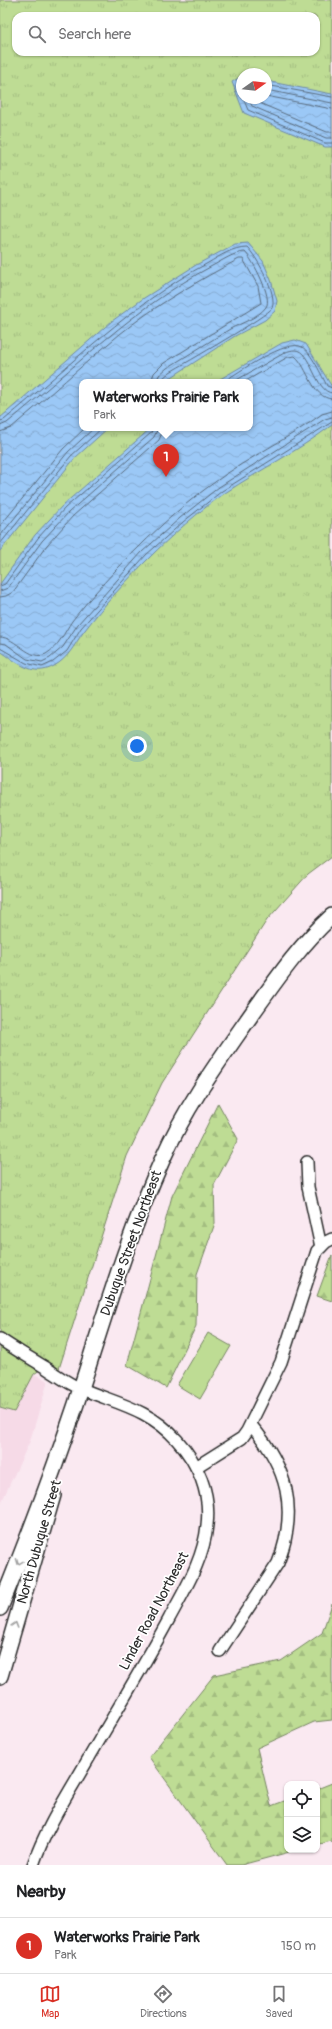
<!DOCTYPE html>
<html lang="en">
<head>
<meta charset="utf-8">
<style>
  :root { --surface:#fff; --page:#f2f2f2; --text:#202124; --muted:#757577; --line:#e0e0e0; --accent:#d93025 }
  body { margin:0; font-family:Pangolin,sans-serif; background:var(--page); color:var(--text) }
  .controls { position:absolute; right:12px; bottom:12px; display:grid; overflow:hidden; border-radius:8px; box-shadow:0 1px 3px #0004 }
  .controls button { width:36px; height:36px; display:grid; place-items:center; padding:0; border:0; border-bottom:1px solid var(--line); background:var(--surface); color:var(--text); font:20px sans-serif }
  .compass { position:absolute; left:236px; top:68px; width:36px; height:36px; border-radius:50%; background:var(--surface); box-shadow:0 1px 3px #0004; rotate:75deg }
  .you { position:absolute; left:137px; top:746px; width:14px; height:14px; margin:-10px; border:3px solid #fff; border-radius:50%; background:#1a73e8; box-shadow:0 0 0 6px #1a73e833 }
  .badge { display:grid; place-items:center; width:26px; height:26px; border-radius:50%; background:var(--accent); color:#fff; font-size:13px; font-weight:700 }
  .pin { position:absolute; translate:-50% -33px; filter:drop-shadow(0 1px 2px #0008) }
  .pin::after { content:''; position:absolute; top:21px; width:14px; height:12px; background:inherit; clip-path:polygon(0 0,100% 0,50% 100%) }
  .popup { position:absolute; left:79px; top:379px; width:174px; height:52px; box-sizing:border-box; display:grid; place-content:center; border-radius:8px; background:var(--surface); filter:drop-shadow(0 1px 3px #0005); font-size:13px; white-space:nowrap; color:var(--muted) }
  .popup b { font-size:15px; color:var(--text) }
  .popup::after { content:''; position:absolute; left:50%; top:100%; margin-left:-8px; border:8px solid transparent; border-top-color:var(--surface) }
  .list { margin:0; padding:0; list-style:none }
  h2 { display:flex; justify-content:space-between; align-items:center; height:52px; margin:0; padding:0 16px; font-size:17px }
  h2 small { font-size:13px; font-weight:400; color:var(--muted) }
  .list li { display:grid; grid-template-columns:26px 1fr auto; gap:12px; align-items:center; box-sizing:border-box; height:56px; padding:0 16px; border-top:1px solid var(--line) }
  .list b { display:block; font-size:15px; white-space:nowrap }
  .list p { margin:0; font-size:13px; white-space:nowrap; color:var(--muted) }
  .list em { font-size:13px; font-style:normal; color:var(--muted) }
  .icon { flex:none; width:22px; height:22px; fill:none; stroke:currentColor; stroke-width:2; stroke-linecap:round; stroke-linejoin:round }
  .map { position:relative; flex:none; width:332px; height:1865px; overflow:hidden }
  .search { position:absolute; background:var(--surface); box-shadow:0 1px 3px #0004; left:12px; right:12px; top:12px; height:44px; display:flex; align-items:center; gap:10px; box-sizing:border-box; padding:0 14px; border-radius:12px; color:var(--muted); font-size:15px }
  .sheet { height:108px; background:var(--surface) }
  nav { display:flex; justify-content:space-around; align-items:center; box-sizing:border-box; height:56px; border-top:1px solid var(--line); background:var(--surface); font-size:11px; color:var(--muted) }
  nav a { display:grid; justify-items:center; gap:2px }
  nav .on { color:var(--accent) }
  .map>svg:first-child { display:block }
  .built { fill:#f6dae7 }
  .green { fill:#bedc94; stroke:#748460 }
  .forest { fill:url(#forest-firs); stroke:#748460 }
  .park { fill:url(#park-tufts); stroke:#748460; fill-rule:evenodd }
  .water { fill:url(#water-waves); stroke:#6e89a5 }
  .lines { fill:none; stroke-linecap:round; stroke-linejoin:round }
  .shore { stroke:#586a7c; stroke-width:1 }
  .street-casing { stroke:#2b2b2b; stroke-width:14 }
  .secondary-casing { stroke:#2b2b2b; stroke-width:18 }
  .street { stroke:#fff; stroke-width:11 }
  .secondary { stroke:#fff; stroke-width:15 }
  .oneway { stroke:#a0a0a0 }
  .labels { text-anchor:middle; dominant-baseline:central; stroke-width:3.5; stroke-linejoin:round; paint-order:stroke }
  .street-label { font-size:14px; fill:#2b2b2b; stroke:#fff }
</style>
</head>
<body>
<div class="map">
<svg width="332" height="1865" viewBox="0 0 332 1865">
  <defs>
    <pattern id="forest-firs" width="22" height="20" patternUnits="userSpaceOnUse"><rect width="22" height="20" fill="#bedc94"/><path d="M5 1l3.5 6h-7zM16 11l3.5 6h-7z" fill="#a3bd80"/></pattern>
    <pattern id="park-tufts" width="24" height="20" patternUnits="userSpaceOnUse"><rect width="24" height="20" fill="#bedc94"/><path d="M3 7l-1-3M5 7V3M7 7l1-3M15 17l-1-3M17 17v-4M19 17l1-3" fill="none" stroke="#a3bd80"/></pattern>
    <pattern id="water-waves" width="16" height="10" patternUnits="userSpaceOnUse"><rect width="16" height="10" fill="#9bc8f6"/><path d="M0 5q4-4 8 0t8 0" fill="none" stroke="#86acd3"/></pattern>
  </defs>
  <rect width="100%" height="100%" fill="#fae9f1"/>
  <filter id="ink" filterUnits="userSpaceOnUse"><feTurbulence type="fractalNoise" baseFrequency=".025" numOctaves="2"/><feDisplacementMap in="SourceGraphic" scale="8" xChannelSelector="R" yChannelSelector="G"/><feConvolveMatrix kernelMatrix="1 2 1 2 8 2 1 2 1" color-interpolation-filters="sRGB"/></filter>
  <g filter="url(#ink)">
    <polygon class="built" points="34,1374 48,1381 30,1441 0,1505 0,1408 14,1412"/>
    <polygon class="green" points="208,1333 231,1346 200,1399 177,1385"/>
    <g class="forest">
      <polygon points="218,1103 238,1139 214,1185 215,1223 197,1274 196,1326 166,1388 127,1365 172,1196"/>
      <polygon points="332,1255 332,1301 317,1296"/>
      <polygon points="332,1604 332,1720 314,1722 257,1748 271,1806 287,1800 287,1850 297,1850 241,1865 227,1865 149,1757 214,1675 281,1661 322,1633"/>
      <polygon points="332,1783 332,1843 331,1841 317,1845 317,1789"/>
    </g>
    <path class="park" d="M 0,0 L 332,0 L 332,856 L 308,874 L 267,920 L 162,1083 L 127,1156 L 57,1375 L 44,1367 L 34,1374 L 14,1412 L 0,1408 ZM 16,16 L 316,16 L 316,52 L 16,52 ZM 242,74 L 266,74 L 266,98 L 242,98 ZM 82,382 L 250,382 L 250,428 L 82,428 Z"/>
    <g class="water">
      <polygon points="242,76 242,98 266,98 266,81 332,94 332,147 325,147 244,113 232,82"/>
      <polygon points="248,243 263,261 271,280 277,301 275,311 265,320 235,336 164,382 82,382 82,428 108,428 75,458 0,551 0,418 112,321 144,298 196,265 235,244"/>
      <path d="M 295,340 L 306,344 L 332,387 L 332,425 C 298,451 260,470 225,493 C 198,512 172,535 149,558 C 127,580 104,605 85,630 C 75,643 69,658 54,666 C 33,678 17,662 0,651 L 0,584 L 35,535 L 63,505 L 151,428 L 250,428 L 250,382 L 215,382 L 282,343 Z"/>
    </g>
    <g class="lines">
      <g class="shore">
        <polyline points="266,85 332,97"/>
        <polyline points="266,90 332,103"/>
        <polyline points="266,96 332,109"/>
        <polyline points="243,98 248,110 325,143 332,143"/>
        <polyline points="248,98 252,106 326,138 332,138"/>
        <polyline points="255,98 257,102 327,132 332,132"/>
        <path d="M 223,382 C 237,373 288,338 302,347 C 311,352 322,376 327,386 L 332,388"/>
        <path d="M 233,382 L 286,352 C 288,351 292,350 295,350 C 311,350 315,392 332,393"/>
        <path d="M 244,382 L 288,357 L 295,356 C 308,367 312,398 332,399"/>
        <path d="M 0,421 L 4,420 C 71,365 131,304 208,263 C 220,256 233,247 247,247 C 257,257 278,294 272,308 C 269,315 184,364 170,372 L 163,378 L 162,382"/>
        <path d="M 0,426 L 7,423 C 74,368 135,307 212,266 C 222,261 234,252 245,252 C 253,260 273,298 266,307 C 258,318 241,323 230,329 C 209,342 188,355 167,368 L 159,375 L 157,382"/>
        <path d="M 0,432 L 11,428 C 48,397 83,364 120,334 C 157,304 198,281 239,259 L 243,259 L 258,286 L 261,303 L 164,363 L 154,373 L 151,382"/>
        <polyline points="0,526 63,449 85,428"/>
        <polyline points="0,536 68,452 94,428"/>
        <polyline points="0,544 71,456 102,428"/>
        <polyline points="0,586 5,584 38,538 65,508 151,433 153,428"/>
        <polyline points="0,591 8,588 42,541 69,512 154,437 158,428"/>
        <polyline points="0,597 6,596 13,592 47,545 73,516 159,440 164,428"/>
        <path d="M 0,637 C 16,637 30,662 46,654 C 59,646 64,633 72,621 C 92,595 116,569 139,547 C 162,524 188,501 215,482 C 249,457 288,439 322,414 L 332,411"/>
        <polyline points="0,643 6,644 27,659 42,662 50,658 63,647 78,624 142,552 180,518 219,487 325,419 332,417"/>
        <polyline points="0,648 26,663 42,667 53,662 67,651 81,628 146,555 183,522 222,491 332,422"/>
      </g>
      <defs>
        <g id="street">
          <polyline points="307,1162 308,1187 321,1247"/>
          <path d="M 0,1339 C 14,1349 29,1357 43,1366 C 56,1374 68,1384 82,1389 C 118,1404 149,1409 177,1440 C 198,1463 211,1493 207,1525 C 204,1559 185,1589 169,1619 C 142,1669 112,1718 83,1768 C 65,1799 45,1830 33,1865"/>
          <polyline points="196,1467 242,1438 247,1431 281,1362 317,1251 326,1242 332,1239"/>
          <path d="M 220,1651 L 278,1563 C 299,1509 287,1467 251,1425"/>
        </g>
        <g id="secondary">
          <path d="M 0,1608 C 27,1541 53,1473 76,1404 C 103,1321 127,1237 163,1158 C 186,1106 219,1061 251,1015 C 276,980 300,945 332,916"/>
          <polyline points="0,1676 53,1495"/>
        </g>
      </defs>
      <use href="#street" class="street-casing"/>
      <use href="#secondary" class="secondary-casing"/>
      <use href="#street" class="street"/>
      <use href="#secondary" class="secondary"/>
    </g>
    <defs><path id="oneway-chevron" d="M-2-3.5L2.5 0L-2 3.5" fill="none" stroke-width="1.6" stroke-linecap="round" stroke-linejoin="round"/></defs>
    <g class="oneway">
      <use href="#oneway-chevron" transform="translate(19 1562) rotate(111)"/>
      <use href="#oneway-chevron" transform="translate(15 1625) rotate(-73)"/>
    </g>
  </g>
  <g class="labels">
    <g class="street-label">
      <text transform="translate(131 1243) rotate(-70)">Dubuque Street Northeast</text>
      <text transform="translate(39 1542) rotate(-74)">North Dubuque Street</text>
      <text transform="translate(154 1611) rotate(-62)">Linder Road Northeast</text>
    </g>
  </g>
</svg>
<div class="controls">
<button><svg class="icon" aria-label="locate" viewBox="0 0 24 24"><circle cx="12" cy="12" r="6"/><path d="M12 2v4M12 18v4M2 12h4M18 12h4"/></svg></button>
<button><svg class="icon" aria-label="layers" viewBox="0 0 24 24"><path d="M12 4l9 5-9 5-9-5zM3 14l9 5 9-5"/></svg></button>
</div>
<svg class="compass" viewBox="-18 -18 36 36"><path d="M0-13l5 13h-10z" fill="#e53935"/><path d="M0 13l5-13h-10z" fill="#757577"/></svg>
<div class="you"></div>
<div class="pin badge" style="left:166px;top:477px">1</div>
<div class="popup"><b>Waterworks Prairie Park</b>Park</div>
<div class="search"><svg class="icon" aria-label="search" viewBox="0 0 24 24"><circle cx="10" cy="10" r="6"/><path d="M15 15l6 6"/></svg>Search here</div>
</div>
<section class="sheet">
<h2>Nearby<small></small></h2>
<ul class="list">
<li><span class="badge">1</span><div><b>Waterworks Prairie Park</b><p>Park</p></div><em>150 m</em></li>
</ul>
</section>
<nav>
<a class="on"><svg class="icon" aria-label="map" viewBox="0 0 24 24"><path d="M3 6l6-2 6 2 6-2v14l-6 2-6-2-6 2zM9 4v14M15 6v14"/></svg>Map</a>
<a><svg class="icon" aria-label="directions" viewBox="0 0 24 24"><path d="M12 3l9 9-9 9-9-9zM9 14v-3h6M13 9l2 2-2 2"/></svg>Directions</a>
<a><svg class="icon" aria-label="saved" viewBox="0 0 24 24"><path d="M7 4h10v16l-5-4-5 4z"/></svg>Saved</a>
</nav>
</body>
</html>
